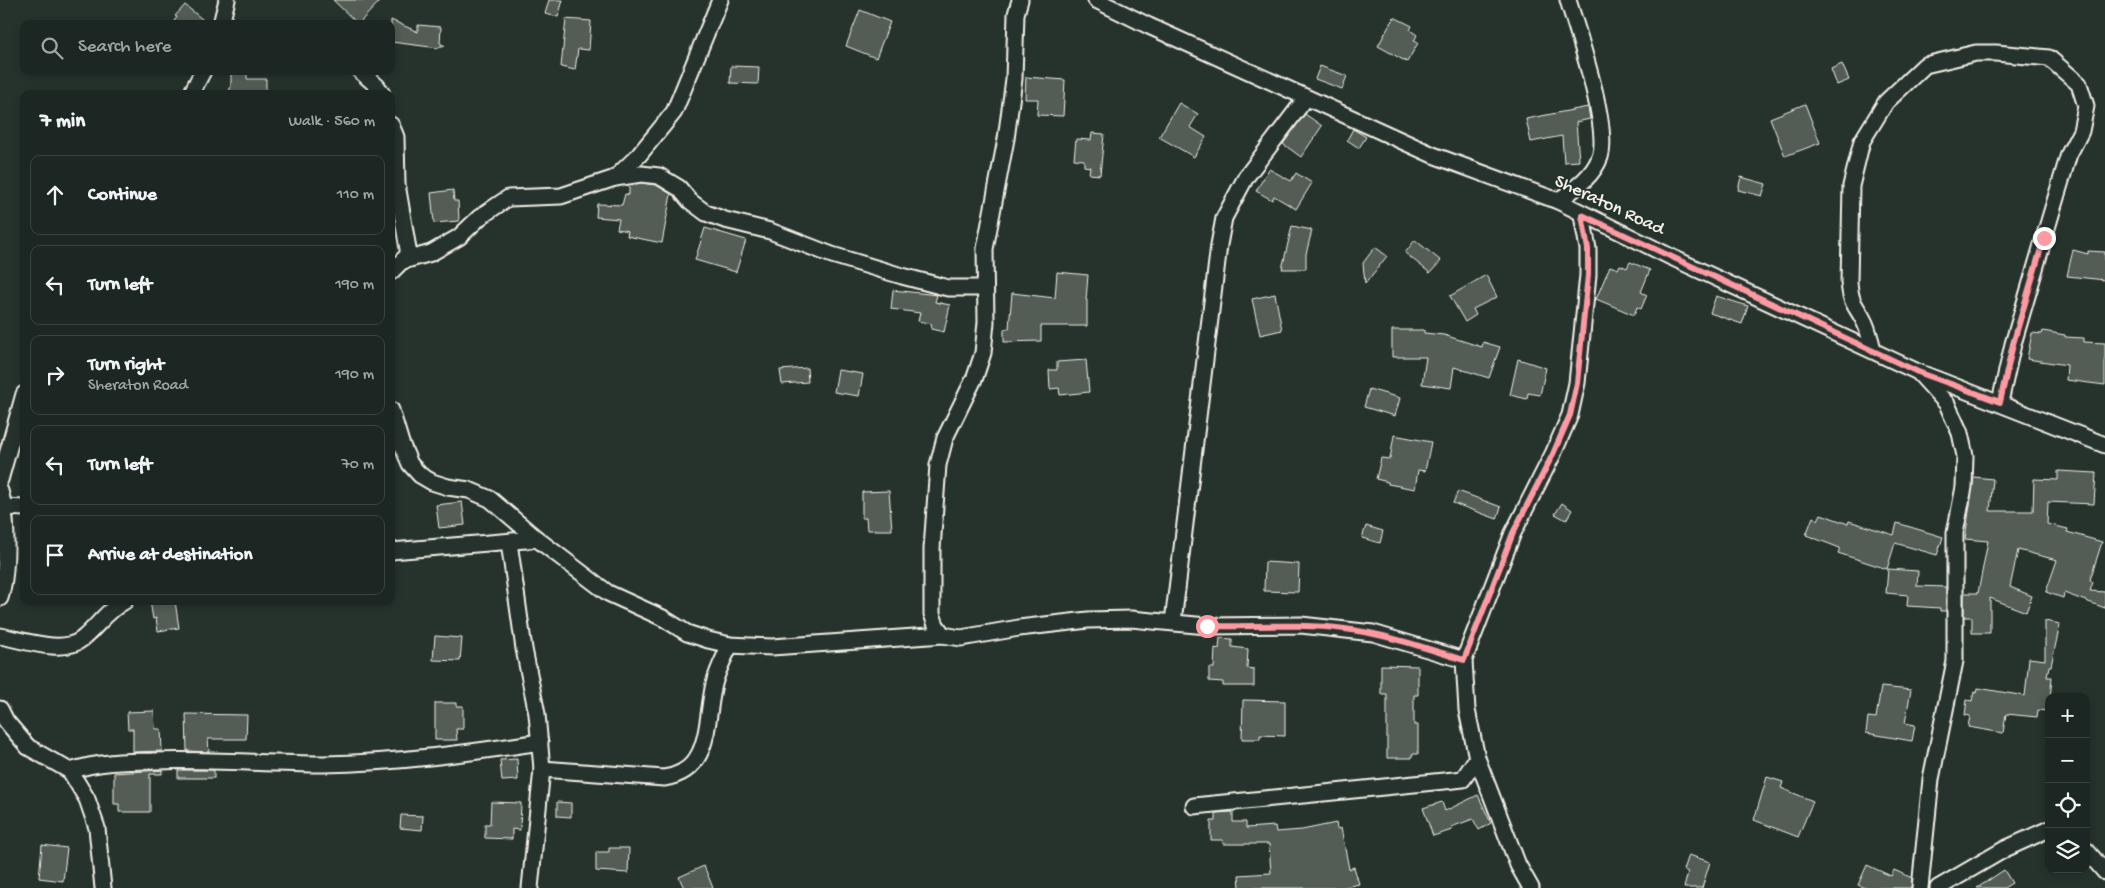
<!DOCTYPE html>
<html lang="en">
<head>
<meta charset="utf-8">
<style>
  :root { --surface:#1c2622; --page:#29322f; --text:#f1f3f6; --muted:#a0a5a5; --line:#3a4340 }
  body { margin:0; font-family:"Gochi Hand",sans-serif; background:var(--page); color:var(--text) }
  .controls { position:absolute; right:15px; bottom:15px; display:grid; overflow:hidden; border-radius:10px; box-shadow:0 2px 8px #0003 }
  .controls button { width:45px; height:45px; display:grid; place-items:center; padding:0; border:0; border-bottom:1px solid var(--line); background:var(--surface); color:var(--text); font:25px sans-serif }
  .stop { position:absolute; width:15px; height:15px; margin:-11px; border:4px solid #ff9aa2; border-radius:50%; background:#fff }
  .stop.end { background:#ff9aa2; border-color:#fff; box-shadow:0 1px 5px #0008 }
  .list { margin:0; padding:0; list-style:none }
  h2 { display:flex; justify-content:space-between; align-items:center; height:65px; margin:0; padding:0 20px; font-size:21px }
  h2 small { font-size:16px; font-weight:400; color:var(--muted) }
  .list li { display:grid; grid-template-columns:32px 1fr auto; gap:15px; align-items:center; box-sizing:border-box; height:80px; margin:0 10px 10px; padding:0 10px; border:1px solid var(--line); border-radius:10px }
  .list b { display:block; font-size:19px; white-space:nowrap }
  .list p { margin:0; font-size:16px; white-space:nowrap; color:var(--muted) }
  .list em { font-size:16px; font-style:normal; color:var(--muted) }
  .icon { flex:none; width:28px; height:28px; fill:none; stroke:currentColor; stroke-width:2; stroke-linecap:round; stroke-linejoin:round }
  .map { position:relative; flex:none; width:2105px; height:888px; overflow:hidden }
  .search { position:absolute; background:var(--surface); box-shadow:0 2px 8px #0003; left:20px; top:20px; width:375px; height:55px; display:flex; align-items:center; gap:12px; box-sizing:border-box; padding:0 18px; border-radius:10px; color:var(--muted); font-size:19px }
  .panel { position:absolute; background:var(--surface); box-shadow:0 2px 8px #0003; left:20px; top:90px; width:375px; height:515px; border-radius:10px }
  .map>svg:first-child { display:block }
  .building { fill:#525c55; stroke:#f4f1e8 }
  .lines { fill:none; stroke-linecap:round; stroke-linejoin:round }
  .minor-casing { stroke:#f4f1e8; stroke-width:19 }
  .minor { stroke:#26332d; stroke-width:15 }
  .route { stroke:#ff9aa2; stroke-width:6 }
  .labels { text-anchor:middle; dominant-baseline:central; stroke-width:4; stroke-linejoin:round; paint-order:stroke }
  .street-label { font-size:19px; fill:#f4f1e8; stroke:#26332d }
</style>
</head>
<body>
<div class="map">
<svg width="2105" height="888" viewBox="0 0 2105 888">
  <rect width="100%" height="100%" fill="#26332d"/>
  <filter id="ink" filterUnits="userSpaceOnUse"><feTurbulence type="fractalNoise" baseFrequency=".02" numOctaves="2"/><feDisplacementMap in="SourceGraphic" scale="10" xChannelSelector="R" yChannelSelector="G"/><feConvolveMatrix kernelMatrix="1 2 1 2 8 2 1 2 1" color-interpolation-filters="sRGB"/></filter>
  <g filter="url(#ink)">
    <g class="building">
      <polygon points="333,0 381,0 358,24"/>
      <polygon points="549,0 563,0 558,17 545,14"/>
      <polygon points="185,5 208,24 172,24 177,17 175,16"/>
      <polygon points="860,10 890,22 876,58 846,46"/>
      <polygon points="1394,17 1412,26 1410,30 1417,35 1414,41 1418,43 1407,62 1378,46"/>
      <polygon points="566,19 591,21 589,50 578,49 575,70 561,67"/>
      <polygon points="391,20 418,32 418,25 441,27 440,43 445,46 440,46 439,48 391,42"/>
      <polygon points="1842,64 1849,80 1837,85 1831,69"/>
      <polygon points="731,66 759,67 758,84 730,83"/>
      <polygon points="1320,66 1347,76 1342,89 1315,79"/>
      <polygon points="231,71 247,71 247,79 266,79 266,94 228,94 231,86"/>
      <polygon points="1026,77 1065,80 1063,116 1037,115 1038,99 1025,99"/>
      <polygon points="1179,103 1198,114 1190,127 1206,137 1194,157 1159,137"/>
      <polygon points="1805,104 1820,143 1785,156 1770,118"/>
      <polygon points="1588,107 1590,119 1576,122 1579,161 1564,162 1562,136 1531,142 1526,119"/>
      <polygon points="1305,114 1322,126 1301,157 1283,144"/>
      <polygon points="1353,129 1366,137 1359,148 1347,140"/>
      <polygon points="1092,133 1104,134 1100,175 1089,174 1090,167 1084,166 1084,160 1074,159 1076,139 1091,140"/>
      <polygon points="1269,169 1291,181 1296,173 1312,183 1296,209 1274,196 1272,200 1256,191"/>
      <polygon points="1741,177 1766,184 1762,196 1738,190"/>
      <polygon points="641,183 656,185 671,194 662,243 627,236 628,231 617,229 619,219 596,217 597,204 622,205 625,194 629,195 629,185"/>
      <polygon points="453,190 454,201 458,201 459,221 434,223 431,193"/>
      <polygon points="1292,226 1312,230 1306,254 1306,269 1282,269"/>
      <polygon points="705,228 746,240 736,272 695,260"/>
      <polygon points="1415,240 1441,261 1430,273 1405,253"/>
      <polygon points="1375,247 1387,256 1365,284 1363,263"/>
      <polygon points="2073,250 2088,254 2088,251 2105,252 2105,280 2067,276"/>
      <polygon points="1630,262 1650,270 1641,292 1647,295 1641,309 1637,307 1634,315 1596,299 1610,266 1618,269 1620,265 1627,268"/>
      <polygon points="1057,272 1088,275 1086,300 1087,300 1087,326 1041,326 1041,341 1004,342 1004,329 1009,328 1012,293 1055,298"/>
      <polygon points="1486,275 1497,297 1473,309 1476,315 1465,322 1450,296"/>
      <polygon points="893,290 937,295 935,302 950,305 944,332 931,329 932,324 918,321 920,313 891,309"/>
      <polygon points="1275,294 1282,330 1260,335 1252,299"/>
      <polygon points="1716,296 1748,306 1742,324 1710,313"/>
      <polygon points="1392,330 1424,330 1424,333 1444,335 1482,347 1483,342 1500,347 1489,378 1454,367 1451,388 1422,384 1426,357 1392,357"/>
      <polygon points="2043,331 2065,335 2065,337 2084,338 2084,342 2105,343 2105,385 2066,380 2067,365 2027,359 2032,333 2042,334"/>
      <polygon points="1518,359 1546,368 1540,395 1528,393 1527,399 1510,395"/>
      <polygon points="1086,360 1089,392 1060,395 1059,388 1050,389 1049,370 1057,370 1057,362"/>
      <polygon points="807,368 808,382 782,384 780,370"/>
      <polygon points="838,370 863,374 859,396 834,392"/>
      <polygon points="1369,389 1400,398 1395,416 1364,407"/>
      <polygon points="1394,435 1431,442 1425,471 1418,470 1415,489 1388,484 1388,482 1376,479 1381,458 1390,459"/>
      <polygon points="2058,471 2096,473 2094,504 2048,502 2047,524 2068,529 2067,532 2102,542 2090,580 2093,582 2090,591 2105,592 2105,608 2064,593 2063,598 2046,592 2057,560 2018,550 2010,587 2032,596 2026,612 1990,598 1990,633 1972,633 1972,617 1964,617 1964,593 1978,593 1988,541 1965,539 1974,477 1993,479 1990,511 2033,511 2034,479 2058,480"/>
      <polygon points="889,491 892,530 867,530 866,518 862,518 862,492"/>
      <polygon points="1458,491 1501,507 1497,519 1453,503"/>
      <polygon points="462,502 465,525 439,528 436,505"/>
      <polygon points="1562,503 1572,510 1566,520 1555,514"/>
      <polygon points="1821,514 1848,524 1849,521 1894,535 1897,523 1943,537 1937,555 1895,543 1887,569 1838,553 1840,548 1806,535 1813,517 1818,520"/>
      <polygon points="1366,526 1383,531 1380,543 1362,538"/>
      <polygon points="1265,562 1299,564 1298,592 1264,591"/>
      <polygon points="1888,569 1918,571 1917,586 1946,587 1946,611 1940,611 1940,608 1907,606 1908,595 1886,593"/>
      <polygon points="150,601 175,601 179,628 158,631 156,618 153,619"/>
      <polygon points="2045,621 2060,624 2051,666 2049,666 2047,677 2052,677 2049,711 2038,710 2037,717 2006,714 2003,733 1968,727 1970,716 1965,715 1967,700 1972,701 1974,692 1977,693 1978,688 2025,696 2029,658 2045,660"/>
      <polygon points="435,636 462,638 460,661 433,660"/>
      <polygon points="1220,638 1232,639 1232,647 1248,649 1247,668 1254,669 1254,686 1223,686 1223,682 1209,681 1209,668 1214,668 1215,648 1219,649"/>
      <polygon points="1381,665 1418,666 1418,695 1414,695 1414,725 1418,725 1418,754 1412,754 1412,758 1387,758 1387,694 1381,694"/>
      <polygon points="1881,687 1911,690 1905,723 1915,725 1912,741 1866,733 1868,717 1876,718"/>
      <polygon points="1243,700 1285,701 1285,736 1260,735 1260,739 1242,739"/>
      <polygon points="435,703 456,703 456,706 463,706 463,729 456,729 457,740 435,740"/>
      <polygon points="154,711 155,729 161,729 162,751 133,752 133,729 128,729 127,712"/>
      <polygon points="186,714 247,715 246,739 208,739 209,752 187,751"/>
      <polygon points="517,759 518,780 502,781 500,760"/>
      <polygon points="162,770 162,774 150,774 150,812 119,812 119,804 114,804 114,773"/>
      <rect x="178" y="770" width="36" height="8"/>
      <polygon points="1767,777 1783,782 1781,788 1813,801 1798,837 1754,820"/>
      <polygon points="1478,795 1491,823 1479,830 1473,819 1451,827 1452,830 1433,836 1423,808 1442,802 1445,811"/>
      <polygon points="491,802 521,803 520,830 512,829 512,839 485,838 485,824 490,824"/>
      <polygon points="557,802 571,803 571,817 557,816"/>
      <polygon points="1233,812 1233,822 1246,822 1246,828 1275,826 1276,832 1302,830 1336,823 1337,829 1341,828 1349,869 1354,867 1359,884 1341,888 1240,888 1239,875 1271,873 1269,844 1223,844 1223,840 1211,840 1211,821 1216,821 1216,813"/>
      <polygon points="401,815 423,816 422,830 400,828"/>
      <polygon points="42,845 67,848 63,881 39,878"/>
      <polygon points="609,848 629,848 628,873 596,871 596,852 609,852"/>
      <polygon points="1689,855 1710,862 1702,888 1684,888 1688,872 1684,870"/>
      <polygon points="1867,865 1891,876 1894,870 1912,878 1911,888 1865,888 1858,885"/>
      <polygon points="704,866 713,888 684,888 679,877"/>
      <polygon points="2004,870 2012,883 2004,888 1977,888"/>
    </g>
    <g class="lines">
      <defs>
        <g id="minor">
          <polyline points="1020,0 1016,14 1014,79 1006,139 985,249 986,322 983,353 975,377 945,438 938,465 932,549 932,614 936,625 943,635 961,638 1019,628 1088,620 1131,619 1207,626 1301,625 1373,633 1464,660"/>
          <polyline points="1096,0 1149,26 1433,155 1558,201 1671,257 1918,372 2105,445"/>
          <polyline points="221,24 227,0"/>
          <polyline points="360,71 377,86 382,94"/>
          <polyline points="191,94 203,71"/>
          <polyline points="391,125 396,137 397,184 408,249 408,255 391,272"/>
          <polyline points="615,178 639,155 674,112 720,0"/>
          <path d="M 1558,201 C 1573,190 1593,177 1600,157 C 1610,127 1578,33 1568,0"/>
          <polyline points="403,261 431,253 459,237 480,217 508,198 561,196 615,178 641,174 659,176 679,188 690,201 706,213 725,220 770,231 832,255 902,276 948,288 985,288"/>
          <path d="M 1873,350 C 1871,341 1869,332 1865,323 C 1856,304 1851,306 1849,282 L 1851,186 L 1862,141 L 1886,102 L 1925,65 L 1976,53 L 1996,53 L 2049,58 L 2079,84 L 2086,106 L 2081,131 L 2069,154 L 2044,238 L 2013,344 L 2000,402"/>
          <polyline points="1919,373 1947,404 1960,433 1965,456 1964,487 1955,533 1955,661 1931,779 1920,888"/>
          <polyline points="391,410 401,443 410,464 420,475 432,482 448,487 469,490 490,499 537,539 608,593 663,618 687,633 708,640 730,645 772,647 943,635"/>
          <polyline points="0,480 24,394"/>
          <path d="M 0,491 C 8,517 8,572 0,598"/>
          <polyline points="5,507 24,508"/>
          <polyline points="509,542 524,649 537,714 542,769 530,888"/>
          <polyline points="391,551 537,539"/>
          <polyline points="1173,622 1219,245 1224,218 1246,177 1306,98"/>
          <path d="M 0,636 C 23,640 63,655 82,639 C 97,627 107,610 125,601"/>
          <polyline points="0,709 6,721 28,747 70,771 87,799 97,828 103,888"/>
          <path d="M 542,769 L 664,778 C 712,771 705,722 714,684 C 717,671 724,658 730,645"/>
          <path d="M 70,771 C 98,762 124,761 153,761 C 210,759 267,764 324,764 C 395,763 469,753 540,742"/>
          <polyline points="1194,806 1454,780 1463,779 1477,758"/>
          <polyline points="2086,850 2105,872"/>
          <polyline points="1531,888 1518,865 1477,758 1467,710 1464,660 1513,533 1553,454 1570,415 1577,383 1588,275 1588,249 1582,215"/>
          <polyline points="1938,888 2005,849 2049,829"/>
        </g>
      </defs>
      <use href="#minor" class="minor-casing"/>
      <use href="#minor" class="minor"/>
    </g>
  </g>
  <g class="lines" filter="url(#ink)">
    <path class="route" d="M 1207,626 C 1253,627 1299,623 1345,629 C 1386,634 1425,648 1464,660 L 1513,533 L 1553,454 L 1570,415 L 1577,383 L 1588,275 L 1588,249 L 1582,215 L 1918,372 L 2000,402 L 2013,344 L 2044,238"/>
  </g>
  <g class="labels">
    <g class="street-label">
      <text transform="translate(1609 206) rotate(25)">Sheraton Road</text>
    </g>
  </g>
</svg>
<div class="controls">
<button>+</button>
<button>−</button>
<button><svg class="icon" aria-label="locate" viewBox="0 0 24 24"><circle cx="12" cy="12" r="6"/><path d="M12 2v4M12 18v4M2 12h4M18 12h4"/></svg></button>
<button><svg class="icon" aria-label="layers" viewBox="0 0 24 24"><path d="M12 4l9 5-9 5-9-5zM3 14l9 5 9-5"/></svg></button>
</div>
<div class="stop" style="left:1207px;top:626px"></div>
<div class="stop end" style="left:2044px;top:238px"></div>
<div class="search"><svg class="icon" aria-label="search" viewBox="0 0 24 24"><circle cx="10" cy="10" r="6"/><path d="M15 15l6 6"/></svg>Search here</div>
<section class="panel">
<h2>7 min<small>Walk · 560 m</small></h2>
<ul class="list">
<li><svg class="icon" aria-label="ahead" viewBox="0 0 24 24"><path d="M12 20V5M6 11l6-6 6 6"/></svg><div><b>Continue</b></div><em>110 m</em></li>
<li><svg class="icon" aria-label="left" viewBox="0 0 24 24"><path d="M17 20v-9H6M10 6l-5 5 5 5"/></svg><div><b>Turn left</b></div><em>190 m</em></li>
<li><svg class="icon" aria-label="right" viewBox="0 0 24 24"><path d="M7 20v-9h11M14 6l5 5-5 5"/></svg><div><b>Turn right</b><p>Sheraton Road</p></div><em>190 m</em></li>
<li><svg class="icon" aria-label="left" viewBox="0 0 24 24"><path d="M17 20v-9H6M10 6l-5 5 5 5"/></svg><div><b>Turn left</b></div><em>70 m</em></li>
<li><svg class="icon" aria-label="arrive" viewBox="0 0 24 24"><path d="M6 21V4h12l-3 4 3 4H6"/></svg><div><b>Arrive at destination</b></div></li>
</ul>
</section>
</div>
</body>
</html>
